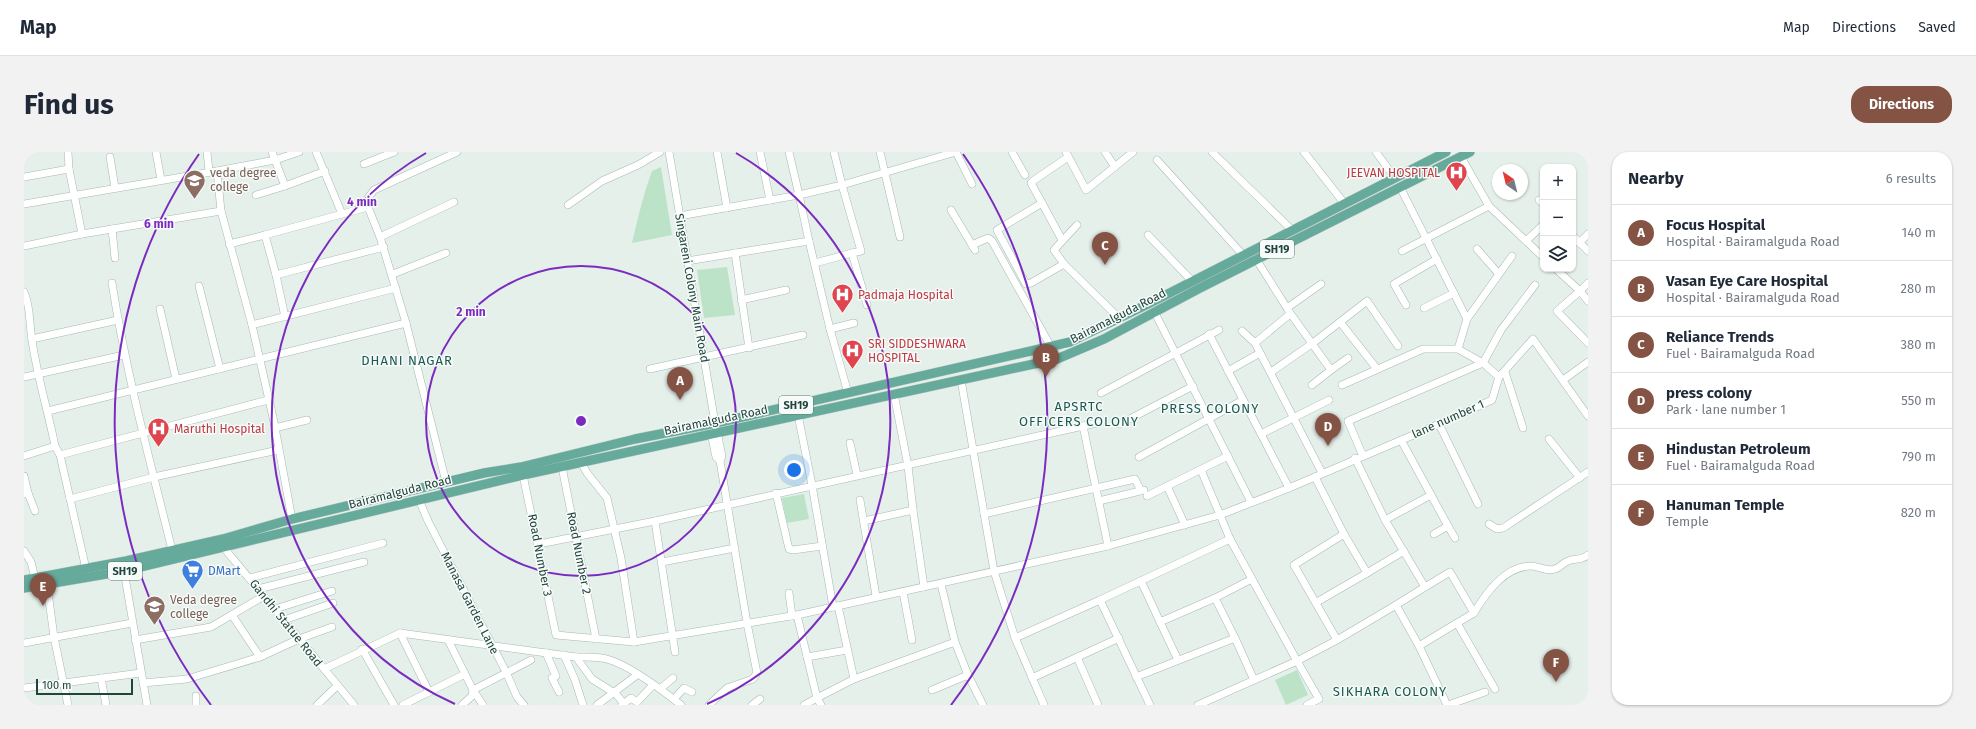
<!DOCTYPE html>
<html lang="en">
<head>
<meta charset="utf-8">
<style>
  :root { --surface:#fff; --page:#f2f2f3; --text:#1f2937; --muted:#747a83; --line:#e0e1e3; --accent:#845344 }
  body { margin:0; font-family:"Fira Sans",sans-serif; background:var(--page); color:var(--text) }
  .controls { position:absolute; right:12px; top:12px; display:grid; overflow:hidden; border-radius:8px; box-shadow:0 1px 3px #0004 }
  .controls button { width:36px; height:36px; display:grid; place-items:center; padding:0; border:0; border-bottom:1px solid var(--line); background:var(--surface); color:var(--text); font:20px sans-serif }
  .compass { position:absolute; left:1468px; top:12px; width:36px; height:36px; border-radius:50%; background:var(--surface); box-shadow:0 1px 3px #0004; rotate:325deg }
  .scale { position:absolute; left:12px; bottom:10px; width:97px; box-sizing:border-box; padding-left:4px; border:2px solid #21443c; border-top:0; font-size:11px; line-height:14px; white-space:nowrap; color:#21443c; -webkit-text-stroke:3px #f6fbf9; paint-order:stroke }
  .you { position:absolute; left:770px; top:318px; width:14px; height:14px; margin:-10px; border:3px solid #fff; border-radius:50%; background:#1a73e8; box-shadow:0 0 0 6px #1a73e833 }
  .badge { display:grid; place-items:center; width:26px; height:26px; border-radius:50%; background:var(--accent); color:#fff; font-size:13px; font-weight:700 }
  .pin { position:absolute; translate:-50% -33px; filter:drop-shadow(0 1px 2px #0008) }
  .pin::after { content:''; position:absolute; top:21px; width:14px; height:12px; background:inherit; clip-path:polygon(0 0,100% 0,50% 100%) }
  .list { margin:0; padding:0; list-style:none }
  h2 { display:flex; justify-content:space-between; align-items:center; height:52px; margin:0; padding:0 16px; font-size:17px }
  h2 small { font-size:13px; font-weight:400; color:var(--muted) }
  .list li { display:grid; grid-template-columns:26px 1fr auto; gap:12px; align-items:center; box-sizing:border-box; height:56px; padding:0 16px; border-top:1px solid var(--line) }
  .list b { display:block; font-size:15px; white-space:nowrap }
  .list p { margin:0; font-size:13px; white-space:nowrap; color:var(--muted) }
  .list em { font-size:13px; font-style:normal; color:var(--muted) }
  .icon { flex:none; width:22px; height:22px; fill:none; stroke:currentColor; stroke-width:2; stroke-linecap:round; stroke-linejoin:round }
  .map { position:relative; flex:none; width:1564px; height:553px; overflow:hidden; border-radius:16px }
  header { display:flex; align-items:center; gap:24px; box-sizing:border-box; height:56px; padding:0 20px; background:var(--surface); border-bottom:1px solid var(--line) }
  header strong { font-size:19px }
  nav { display:flex; gap:22px; margin-inline-start:auto; font-size:14px }
  .intro { display:flex; align-items:center; justify-content:space-between; box-sizing:border-box; height:96px; padding:0 24px }
  h1 { margin:0; font-size:28px }
  .button { padding:10px 18px; border-radius:16px; background:var(--accent); color:#fff; font-size:14px; font-weight:700 }
  main { display:flex; gap:24px; padding:0 24px }
  aside { flex:1; background:var(--surface); border-radius:16px; box-shadow:0 1px 3px #0004 }
  .map>svg:first-child { display:block }
  .green { fill:#bce3c8 }
  .lines { fill:none; stroke-linecap:round; stroke-linejoin:round }
  .minor-casing { stroke:#a6b9b3; stroke-width:8 }
  .major-casing { stroke:#c1cbc8; stroke-width:10 }
  .minor { stroke:#fff; stroke-width:7 }
  .major { stroke:#65aa9b; stroke-width:9 }
  .ring { fill:none; stroke:#7b2cbf; stroke-width:2 }
  .labels { text-anchor:middle; dominant-baseline:central; stroke-width:3; stroke-linejoin:round; paint-order:stroke }
  .shield { fill:#f6fbf9; stroke:#617b75; stroke-width:1 }
  .shield-label { font-size:11px; font-weight:bold; fill:#21443c }
  .education-label { font-size:12px; fill:#785e54; stroke:#f6fbf9; text-anchor:start }
  .health-label { font-size:12px; fill:#be3a42; stroke:#f6fbf9; text-anchor:start }
  .street-label { font-size:12px; fill:#21443c; stroke:#f6fbf9 }
  .shop-label { font-size:12px; fill:#366cbe; stroke:#f6fbf9; text-anchor:start }
  .neighbourhood-label { font-size:13px; letter-spacing:1px; fill:#1a594d; stroke:#f6fbf9 }
  .centre { fill:#7b2cbf; stroke:#f6fbf9; stroke-width:2 }
  .ring-label { font-size:12px; text-anchor:middle; font-weight:bold; fill:#7b2cbf; stroke:#f6fbf9; stroke-width:3; stroke-linejoin:round; paint-order:stroke }
</style>
</head>
<body>
<header>
<strong>Map</strong>
<nav><a>Map</a><a>Directions</a><a>Saved</a></nav>
</header>
<div class="intro"><h1>Find us</h1><a class="button">Directions</a></div>
<main>
<div class="map">
<svg width="1564" height="553" viewBox="0 0 1564 553">
  <rect width="100%" height="100%" fill="#e5f0eb"/>
  <g class="green">
    <path d="M 637,15 L 648,83 L 608,91 C 614,66 619,43 628,19 Z"/>
    <polygon points="703,115 711,163 680,166 673,118"/>
    <polygon points="780,342 785,367 763,371 758,346"/>
    <polygon points="1273,518 1284,543 1262,553 1251,528"/>
  </g>
  <g class="lines">
    <defs>
      <g id="minor">
        <polyline points="44,0 45,17 58,82"/>
        <polyline points="132,0 137,28"/>
        <polyline points="183,0 185,19"/>
        <polyline points="248,0 261,34 301,19"/>
        <polyline points="292,0 318,62"/>
        <polyline points="645,0 691,271"/>
        <polyline points="693,0 703,56"/>
        <polyline points="736,0 746,48"/>
        <polyline points="765,0 775,43 818,33 810,0"/>
        <polyline points="856,0 876,85"/>
        <polyline points="932,0 948,32"/>
        <polyline points="988,0 1001,23"/>
        <polyline points="1042,0 1062,38 1109,0"/>
        <polyline points="1081,0 1091,15"/>
        <polyline points="1188,0 1268,78"/>
        <polyline points="1280,0 1320,51"/>
        <polyline points="1352,0 1371,26"/>
        <polyline points="86,5 91,36"/>
        <polyline points="1437,5 1465,54 1519,105"/>
        <polyline points="1133,8 1219,103"/>
        <polyline points="340,12 370,0"/>
        <polyline points="193,19 197,59 228,173 250,270 268,367"/>
        <polyline points="0,25 45,17"/>
        <polyline points="1376,35 1443,167 1434,197"/>
        <polyline points="232,43 261,34"/>
        <polyline points="1515,48 1519,52"/>
        <polyline points="430,50 356,85 344,55 344,46 350,38 433,0"/>
        <polyline points="1018,51 1007,31 1009,29 1044,5"/>
        <polyline points="0,52 193,19 251,8 275,0"/>
        <polyline points="544,53 578,29 614,13 636,0"/>
        <polyline points="927,58 951,98"/>
        <polyline points="655,64 775,43 785,89 663,109"/>
        <polyline points="88,77 91,106"/>
        <polyline points="241,83 344,55"/>
        <polyline points="1124,83 1168,129"/>
        <polyline points="1549,84 1564,99"/>
        <polyline points="356,85 382,171 422,330"/>
        <polyline points="1038,88 1018,51 973,78 1002,132 1007,131 1040,112 1095,166"/>
        <polyline points="785,89 806,177 830,171"/>
        <polyline points="1502,89 1519,73"/>
        <polyline points="1555,91 1564,82"/>
        <polyline points="205,92 241,83 252,123"/>
        <polyline points="948,93 964,86 968,89 1027,195"/>
        <polyline points="0,94 58,82 197,59"/>
        <polyline points="1453,97 1474,121"/>
        <polyline points="1378,99 1465,54"/>
        <polyline points="711,101 725,196"/>
        <polyline points="1232,107 1263,156 1297,132"/>
        <polyline points="791,111 828,101"/>
        <polyline points="1040,112 1030,98 1053,73"/>
        <polyline points="1532,117 1556,139 1533,159 1564,191"/>
        <polyline points="369,122 422,101"/>
        <path d="M 88,131 C 102,221 126,309 148,398"/>
        <polyline points="1564,131 1556,139 1564,149"/>
        <polyline points="175,134 196,217"/>
        <path d="M 0,140 C 7,156 5,171 8,188 C 13,224 24,259 31,294 L 36,303 L 62,417"/>
        <polyline points="717,148 762,138"/>
        <polyline points="843,153 828,101 837,99 818,33 932,0"/>
        <polyline points="1382,153 1370,132 1413,107"/>
        <polyline points="1400,156 1430,141"/>
        <polyline points="136,157 152,227"/>
        <polyline points="1264,158 1307,218 1324,206"/>
        <polyline points="1131,161 1227,350"/>
        <polyline points="1266,162 1231,191 1298,321"/>
        <polyline points="261,165 252,123 360,95"/>
        <polyline points="1443,167 1488,104"/>
        <polyline points="1316,170 1353,217"/>
        <polyline points="228,173 372,136"/>
        <polyline points="806,177 824,241"/>
        <polyline points="1218,179 1231,191"/>
        <polyline points="8,187 94,168"/>
        <polyline points="626,217 779,183"/>
        <polyline points="1204,219 1236,201"/>
        <polyline points="1247,220 1289,191 1343,149 1374,194"/>
        <polyline points="1481,220 1499,276"/>
        <polyline points="0,225 100,203"/>
        <polyline points="1475,225 1509,187 1564,264"/>
        <polyline points="937,228 970,419 991,486 1020,553"/>
        <polyline points="1539,228 1564,210"/>
        <polyline points="1288,233 1307,218"/>
        <polyline points="1077,241 1195,178"/>
        <polyline points="24,259 382,171"/>
        <polyline points="774,263 788,333 809,455"/>
        <polyline points="1096,272 1169,234"/>
        <polyline points="1415,272 1454,352"/>
        <polyline points="1059,274 1084,394"/>
        <polyline points="251,276 283,268"/>
        <polyline points="687,281 692,305 696,309"/>
        <polyline points="1237,282 1305,248"/>
        <polyline points="1525,287 1556,326"/>
        <polyline points="1377,288 1424,374 1410,382"/>
        <polyline points="826,291 833,323"/>
        <polyline points="36,303 244,248"/>
        <polyline points="0,304 31,294"/>
        <polyline points="1339,304 1324,269 1459,211 1477,178 1511,133"/>
        <polyline points="1115,305 1219,248"/>
        <polyline points="1331,306 1361,368 1401,435 1372,453"/>
        <polyline points="557,310 563,321 583,346 597,406 610,490"/>
        <polyline points="538,315 572,487"/>
        <polyline points="1177,318 1196,363 1265,336 1185,182"/>
        <polyline points="499,323 532,483 610,490 773,463 793,546 780,553"/>
        <polyline points="0,324 4,341 0,342"/>
        <polyline points="1143,334 1161,373"/>
        <polyline points="1265,336 1415,272 1468,248 1475,225 1459,211 1434,197 1399,197 1318,233"/>
        <polyline points="4,341 11,359"/>
        <polyline points="752,341 765,397 769,398 798,394"/>
        <polyline points="1123,344 1204,304"/>
        <polyline points="46,347 130,325 254,298"/>
        <polyline points="395,348 404,369 482,520 493,545 500,553"/>
        <polyline points="836,348 852,444"/>
        <polyline points="1075,349 1120,338"/>
        <polyline points="889,358 900,435"/>
        <polyline points="960,362 1111,327 1115,335"/>
        <polyline points="1361,368 1407,343"/>
        <polyline points="631,369 1073,271"/>
        <polyline points="840,369 889,358 884,314 870,242"/>
        <polyline points="1465,372 1473,377 1479,376 1564,320"/>
        <polyline points="1424,374 1431,386"/>
        <polyline points="200,392 200,396 330,553"/>
        <polyline points="515,392 631,369 651,500"/>
        <polyline points="0,399 7,410 11,426"/>
        <polyline points="638,410 711,396"/>
        <polyline points="100,419 123,553"/>
        <polyline points="1343,421 1380,399"/>
        <polyline points="226,426 359,391"/>
        <polyline points="1117,429 1136,470"/>
        <polyline points="23,433 30,485 44,553"/>
        <polyline points="1401,435 1426,420 1450,461 1433,471"/>
        <polyline points="234,437 340,410"/>
        <polyline points="879,440 888,488"/>
        <polyline points="765,441 768,464"/>
        <polyline points="1191,446 1228,427"/>
        <polyline points="1076,448 1206,387"/>
        <polyline points="1293,450 1343,421 1320,382"/>
        <polyline points="251,457 308,439"/>
        <path d="M 1450,461 C 1462,441 1481,414 1507,414 C 1515,414 1522,420 1531,417 C 1535,416 1539,411 1544,409 C 1551,406 1557,409 1564,403"/>
        <polyline points="773,463 1084,394 1196,363 1206,387 1273,509 1313,488 1270,413 1320,382 1291,325"/>
        <polyline points="260,468 309,451"/>
        <polyline points="376,481 405,540 379,553"/>
        <polyline points="991,486 1076,448 1126,553"/>
        <polyline points="1211,486 1230,528"/>
        <polyline points="111,488 187,475 240,444"/>
        <polyline points="1313,488 1372,453 1395,494 1423,553"/>
        <polyline points="931,490 944,523 959,553"/>
        <polyline points="0,491 108,471"/>
        <polyline points="1395,494 1433,471 1471,537"/>
        <polyline points="338,497 370,553"/>
        <polyline points="522,501 532,524 528,526 535,540"/>
        <polyline points="540,503 551,528 559,553"/>
        <polyline points="236,505 275,487 308,475"/>
        <polyline points="552,505 568,527 592,542 600,552"/>
        <polyline points="783,505 823,498"/>
        <polyline points="1053,505 1074,553"/>
        <path d="M 300,517 L 376,481 L 552,505 C 563,505 575,504 586,508 C 608,515 638,538 657,553"/>
        <polyline points="441,522 449,538 507,508"/>
        <polyline points="1112,525 1211,486 1191,446 1136,470 1154,508"/>
        <polyline points="77,526 82,553"/>
        <polyline points="1008,526 1095,486"/>
        <polyline points="830,527 931,490 917,432"/>
        <polyline points="119,531 163,527 236,505 208,463"/>
        <polyline points="0,536 117,521"/>
        <polyline points="636,537 649,526"/>
        <polyline points="449,538 459,553"/>
        <polyline points="908,538 944,523"/>
        <polyline points="405,540 441,522 424,488"/>
        <polyline points="172,544 172,553"/>
        <polyline points="650,547 660,536 668,540"/>
        <polyline points="293,553 313,534"/>
        <polyline points="438,553 448,544 449,538"/>
        <polyline points="573,553 613,523"/>
        <polyline points="598,553 607,546 613,550 629,533"/>
        <polyline points="685,553 703,536 729,527 733,521 723,471 696,309 698,304 693,280"/>
        <polyline points="728,553 736,547"/>
        <polyline points="797,553 793,546 830,527 814,454"/>
        <polyline points="1174,553 1273,509 1295,547 1283,553"/>
        <polyline points="1424,553 1461,540"/>
      </g>
      <g id="major">
        <polyline points="0,428 102,409 199,387 268,367 460,321 497,315 611,287 692,271 1046,190 1126,151 1422,0"/>
        <polyline points="0,436 100,419 499,323 1033,207 1080,187 1176,136 1446,0"/>
      </g>
    </defs>
    <use href="#minor" class="minor-casing"/>
    <use href="#major" class="major-casing"/>
    <use href="#minor" class="minor"/>
    <use href="#major" class="major"/>
  </g>
  <g class="ring">
    <circle cx="557" cy="269" r="155"/>
    <path d="M431 552A310 310 0 0 1 402 1M712 1A310 310 0 0 1 683 552"/>
    <path d="M187 553A466 466 0 0 1 175 2M939 2A466 466 0 0 1 927 553"/>
  </g>
  <defs>
    <symbol id="hospital-pin" viewBox="-11 -11 22 30"><path d="M0 17L-7.5 6A9.5 9.5 0 1 1 7.5 6Z" fill="#e0444e" stroke="#f6fbf9"/><path d="M-5-5h3v3.5h4V-5h3V5h-3V1.5h-4V5h-3Z" fill="#fff"/></symbol>
    <symbol id="university-pin" viewBox="-11 -11 22 30"><path d="M0 17L-7.5 6A9.5 9.5 0 1 1 7.5 6Z" fill="#8d6e63" stroke="#f6fbf9"/><path d="M0-5L7-2L0 1L-7-2ZM-4 1L0 2.5L4 1V4Q0 6-4 4Z" fill="#fff"/></symbol>
    <symbol id="supermarket-pin" viewBox="-11 -11 22 30"><path d="M0 17L-7.5 6A9.5 9.5 0 1 1 7.5 6Z" fill="#3f7fe0" stroke="#f6fbf9"/><path d="M-6-5.5h2.5l.6 2H6L4.5 2H-2.5L-4.4-4H-6ZM-1.5 3.2a1.3 1.3 0 1 0 .1 0ZM3 3.2a1.3 1.3 0 1 0 .1 0Z" fill="#fff"/></symbol>
  </defs>
  <g fill-rule="evenodd">
    <use href="#hospital-pin" x="1420" y="8" width="25" height="34"/>
    <use href="#university-pin" x="158" y="16" width="25" height="34"/>
    <use href="#hospital-pin" x="806" y="130" width="25" height="34"/>
    <use href="#hospital-pin" x="816" y="186" width="25" height="34"/>
    <use href="#hospital-pin" x="122" y="264" width="25" height="34"/>
    <use href="#supermarket-pin" x="156" y="406" width="25" height="34"/>
    <use href="#university-pin" x="118" y="442" width="25" height="34"/>
  </g>
  <g class="labels">
    <g class="shield">
      <rect x="1236" y="88" width="34" height="18" rx="3"/>
      <rect x="755" y="244" width="34" height="18" rx="3"/>
      <rect x="84" y="410" width="34" height="18" rx="3"/>
    </g>
    <g class="shield-label">
      <text x="1253" y="97">SH19</text>
      <text x="772" y="253">SH19</text>
      <text x="101" y="419">SH19</text>
    </g>
    <g class="education-label">
      <text x="186" y="21">veda degree<tspan x="186" dy="14">college</tspan></text>
      <text x="146" y="448">Veda degree<tspan x="146" dy="14">college</tspan></text>
    </g>
    <g class="health-label">
      <text x="1416" y="21" text-anchor="end">JEEVAN HOSPITAL</text>
      <text x="834" y="143">Padmaja Hospital</text>
      <text x="844" y="192">SRI SIDDESHWARA<tspan x="844" dy="14">HOSPITAL</tspan></text>
      <text x="150" y="277">Maruthi Hospital</text>
    </g>
    <g class="street-label">
      <text transform="translate(668 136) rotate(80)">Singareni Colony Main Road</text>
      <text transform="translate(1094 164) rotate(-27)">Bairamalguda Road</text>
      <text transform="translate(1424 267) rotate(-24)">lane number 1</text>
      <text transform="translate(692 268) rotate(-12)">Bairamalguda Road</text>
      <text transform="translate(376 340) rotate(-14)">Bairamalguda Road</text>
      <text transform="translate(555 401) rotate(79)">Road Number 2</text>
      <text transform="translate(516 403) rotate(79)">Road Number 3</text>
      <text transform="translate(446 451) rotate(63)">Manasa Garden Lane</text>
      <text transform="translate(262 471) rotate(51)">Gandhi Statue Road</text>
    </g>
    <g class="shop-label">
      <text x="184" y="419">DMart</text>
    </g>
    <g class="neighbourhood-label">
      <text x="383" y="208">DHANI NAGAR</text>
      <text x="1055" y="254">APSRTC<tspan x="1055" dy="15">OFFICERS COLONY</tspan></text>
      <text x="1186" y="256">PRESS COLONY</text>
      <text x="1366" y="539">SIKHARA COLONY</text>
    </g>
  </g>
  <circle cx="557" cy="269" r="6" class="centre"/>
  <g class="ring-label">
    <text x="338" y="54">4 min</text>
    <text x="135" y="76">6 min</text>
    <text x="447" y="164">2 min</text>
  </g>
</svg>
<div class="controls">
<button>+</button>
<button>−</button>
<button><svg class="icon" aria-label="layers" viewBox="0 0 24 24"><path d="M12 4l9 5-9 5-9-5zM3 14l9 5 9-5"/></svg></button>
</div>
<svg class="compass" viewBox="-18 -18 36 36"><path d="M0-13l5 13h-10z" fill="#e53935"/><path d="M0 13l5-13h-10z" fill="#747a83"/></svg>
<div class="scale">100 m</div>
<div class="you"></div>
<div class="pin badge" style="left:656px;top:248px">A</div>
<div class="pin badge" style="left:1022px;top:225px">B</div>
<div class="pin badge" style="left:1081px;top:113px">C</div>
<div class="pin badge" style="left:1304px;top:294px">D</div>
<div class="pin badge" style="left:19px;top:454px">E</div>
<div class="pin badge" style="left:1532px;top:530px">F</div>
</div>
<aside>
<h2>Nearby<small>6 results</small></h2>
<ul class="list">
<li><span class="badge">A</span><div><b>Focus Hospital</b><p>Hospital · Bairamalguda Road</p></div><em>140 m</em></li>
<li><span class="badge">B</span><div><b>Vasan Eye Care Hospital</b><p>Hospital · Bairamalguda Road</p></div><em>280 m</em></li>
<li><span class="badge">C</span><div><b>Reliance Trends</b><p>Fuel · Bairamalguda Road</p></div><em>380 m</em></li>
<li><span class="badge">D</span><div><b>press colony</b><p>Park · lane number 1</p></div><em>550 m</em></li>
<li><span class="badge">E</span><div><b>Hindustan Petroleum</b><p>Fuel · Bairamalguda Road</p></div><em>790 m</em></li>
<li><span class="badge">F</span><div><b>Hanuman Temple</b><p>Temple</p></div><em>820 m</em></li>
</ul>
</aside>
</main>
</body>
</html>
